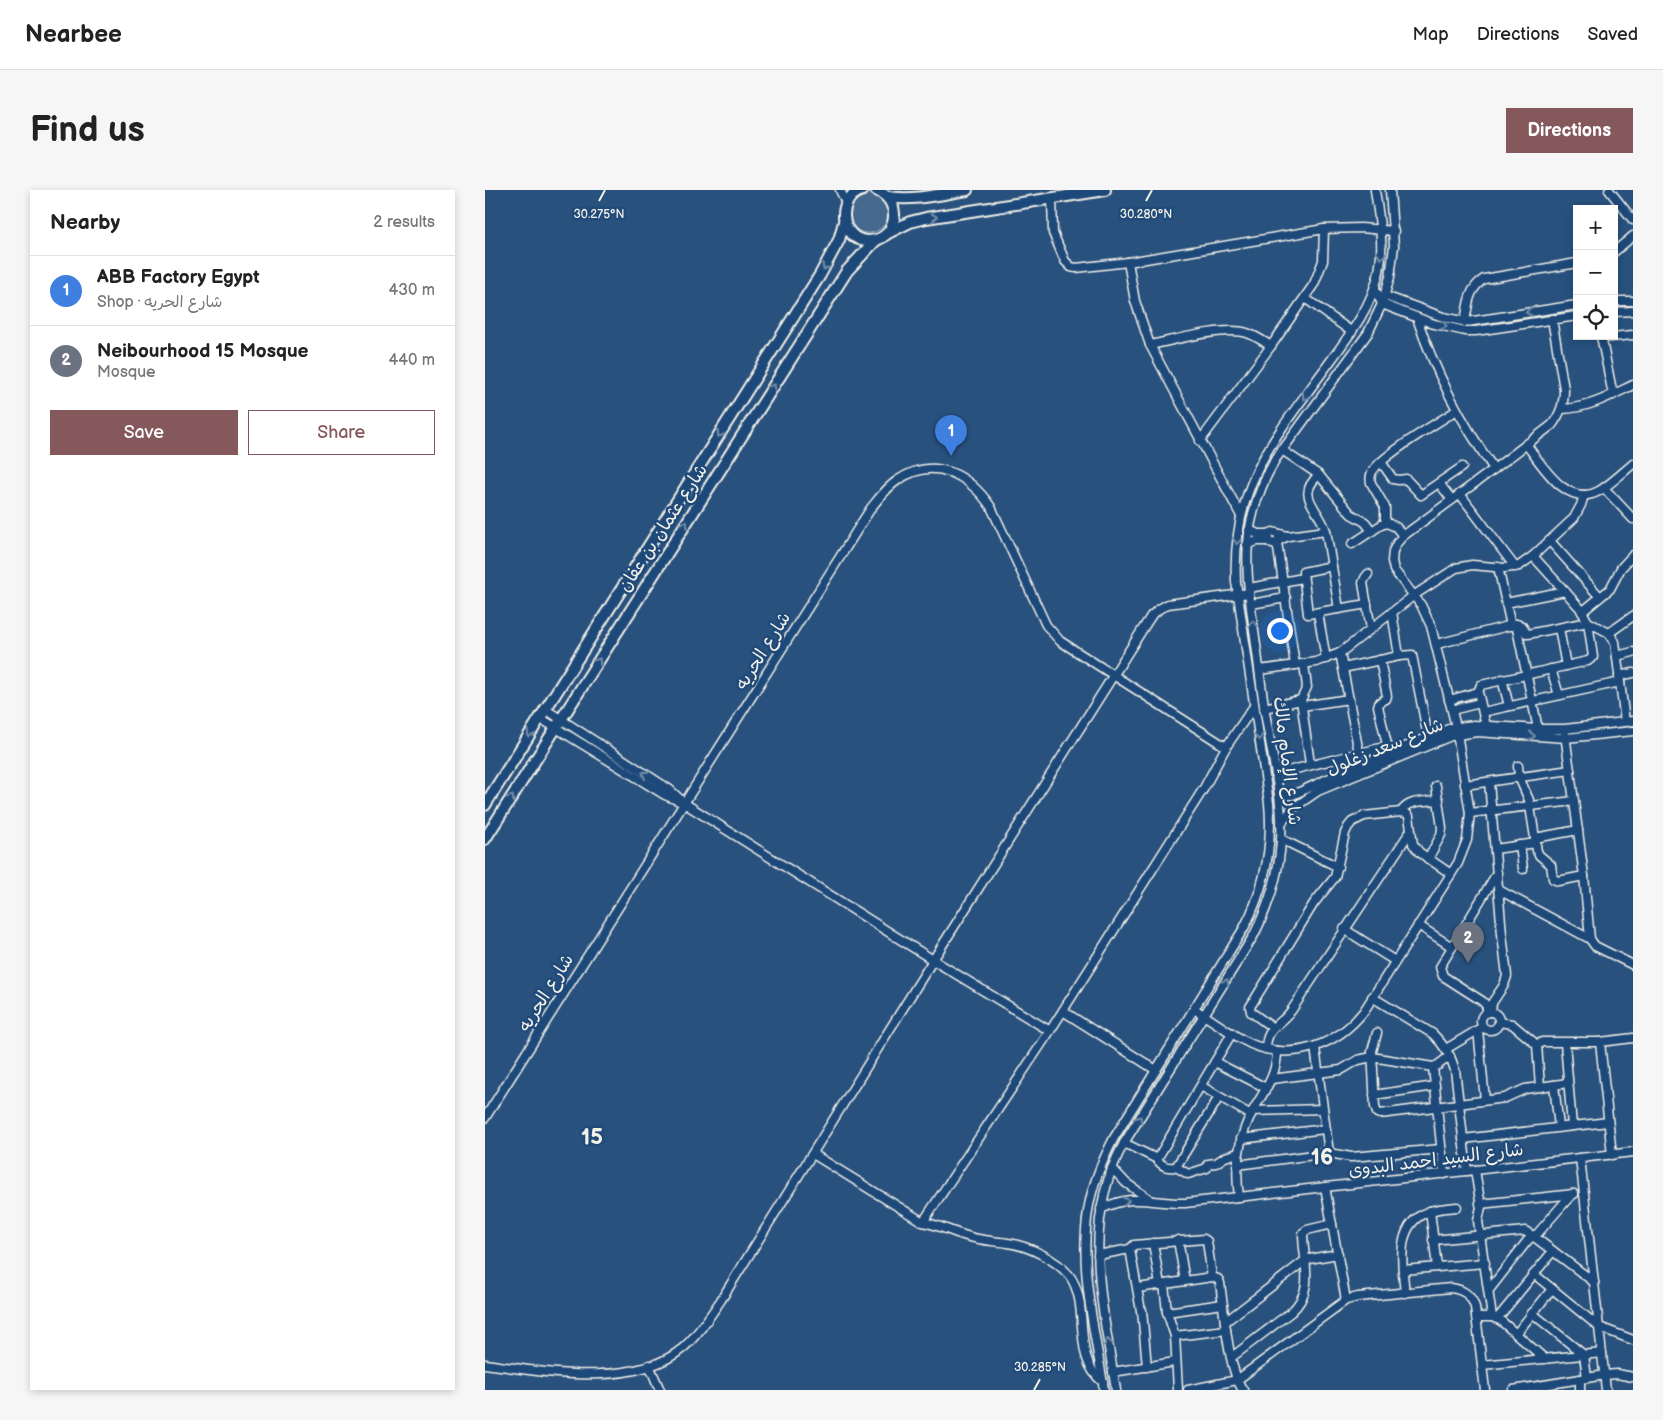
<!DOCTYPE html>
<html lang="en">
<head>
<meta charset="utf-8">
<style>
  :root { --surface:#fff; --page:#f6f6f6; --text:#222; --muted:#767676; --line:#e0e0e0; --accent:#85585c }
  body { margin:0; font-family:"Balsamiq Sans","Playpen Sans Arabic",sans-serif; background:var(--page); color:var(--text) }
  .controls { position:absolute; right:15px; top:15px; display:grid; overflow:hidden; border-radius:0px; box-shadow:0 2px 8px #0003 }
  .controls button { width:45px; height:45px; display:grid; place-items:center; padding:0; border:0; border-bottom:1px solid var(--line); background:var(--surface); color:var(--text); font:25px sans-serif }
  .you { position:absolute; left:794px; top:440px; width:18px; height:18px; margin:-12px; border:4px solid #fff; border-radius:50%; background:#1a73e8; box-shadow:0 0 0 8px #1a73e833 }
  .badge { display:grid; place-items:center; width:32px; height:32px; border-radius:50%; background:var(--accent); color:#fff; font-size:16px; font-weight:700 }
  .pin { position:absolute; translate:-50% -41px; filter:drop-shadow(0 1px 2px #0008) }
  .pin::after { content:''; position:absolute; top:26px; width:18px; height:15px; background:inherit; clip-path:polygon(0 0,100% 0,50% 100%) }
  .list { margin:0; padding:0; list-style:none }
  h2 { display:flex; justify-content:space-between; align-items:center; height:65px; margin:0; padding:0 20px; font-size:21px }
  h2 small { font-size:16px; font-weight:400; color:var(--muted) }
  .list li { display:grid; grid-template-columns:32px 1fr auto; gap:15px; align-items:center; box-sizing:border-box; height:70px; padding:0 20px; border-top:1px solid var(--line) }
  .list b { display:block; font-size:19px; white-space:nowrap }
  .list p { margin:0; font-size:16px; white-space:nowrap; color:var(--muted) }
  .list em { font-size:16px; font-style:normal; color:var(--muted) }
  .actions { display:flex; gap:10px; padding:15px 20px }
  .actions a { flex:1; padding:11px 0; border:1px solid var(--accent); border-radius:0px; text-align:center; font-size:18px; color:var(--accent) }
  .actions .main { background:var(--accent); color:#fff }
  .icon { flex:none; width:28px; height:28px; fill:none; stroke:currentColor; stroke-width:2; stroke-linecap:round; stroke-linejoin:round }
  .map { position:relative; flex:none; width:1148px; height:1200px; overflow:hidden; border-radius:0px }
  header { display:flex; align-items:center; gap:30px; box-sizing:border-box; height:70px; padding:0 25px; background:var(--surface); border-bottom:1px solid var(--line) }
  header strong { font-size:24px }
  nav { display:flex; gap:28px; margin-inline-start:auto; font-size:18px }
  .intro { display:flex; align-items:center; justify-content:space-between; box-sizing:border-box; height:120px; padding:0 30px }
  h1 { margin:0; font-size:35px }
  .button { padding:12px 22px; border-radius:0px; background:var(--accent); color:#fff; font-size:18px; font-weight:700 }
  main { display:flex; gap:30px; padding:0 30px }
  aside { flex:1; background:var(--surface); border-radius:0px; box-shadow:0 2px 8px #0003 }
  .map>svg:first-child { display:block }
  .green { fill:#45688e; stroke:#9cacbb }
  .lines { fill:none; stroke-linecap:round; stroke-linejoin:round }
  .minor-casing { stroke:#f4f1e8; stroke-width:11 }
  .major-casing { stroke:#f4f1e8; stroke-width:14 }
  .minor { stroke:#1f4a7a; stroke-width:8 }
  .major { stroke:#1f4a7a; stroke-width:10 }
  .oneway { stroke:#748da6 }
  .ticks { fill:none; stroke:#f4f1e8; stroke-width:2 }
  .labels { text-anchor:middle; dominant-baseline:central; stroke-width:5; stroke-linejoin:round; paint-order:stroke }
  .street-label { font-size:18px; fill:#f4f1e8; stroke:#1f4a7a }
  .district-label { font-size:22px; font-weight:bold; fill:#f4f1e8; stroke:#1f4a7a }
  .ticks-label { font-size:12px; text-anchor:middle; fill:#f4f1e8; stroke:#1f4a7a; stroke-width:5; stroke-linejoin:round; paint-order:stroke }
</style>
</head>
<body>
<header>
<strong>Nearbee</strong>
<nav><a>Map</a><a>Directions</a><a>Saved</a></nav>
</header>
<div class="intro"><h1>Find us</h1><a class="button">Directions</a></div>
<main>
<aside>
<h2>Nearby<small>2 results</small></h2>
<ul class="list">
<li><span class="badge" style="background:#3f7fe0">1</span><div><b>ABB Factory Egypt</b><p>Shop · شارع الحريه</p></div><em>430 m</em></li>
<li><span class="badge" style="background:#6b7280">2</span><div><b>Neibourhood 15 Mosque</b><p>Mosque</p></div><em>440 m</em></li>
</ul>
<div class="actions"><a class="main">Save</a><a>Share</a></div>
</aside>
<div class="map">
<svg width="1148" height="1200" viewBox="0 0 1148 1200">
  <rect width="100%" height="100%" fill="#28517e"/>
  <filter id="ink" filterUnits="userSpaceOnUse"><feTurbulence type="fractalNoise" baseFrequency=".02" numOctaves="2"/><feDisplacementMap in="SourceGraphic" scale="10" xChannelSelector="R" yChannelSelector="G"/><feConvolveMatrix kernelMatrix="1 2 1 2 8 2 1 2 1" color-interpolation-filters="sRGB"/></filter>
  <g filter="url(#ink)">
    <circle class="green" cx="383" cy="23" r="20"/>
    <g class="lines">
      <defs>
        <g id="minor">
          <polyline points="355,0 361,13"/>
          <polyline points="1124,0 1148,30"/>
          <polyline points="567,8 568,43 580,71 586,77 591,78 643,72"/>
          <polyline points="1129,62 1148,46"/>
          <polyline points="890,98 897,114 949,134 980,141 991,141 1092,126"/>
          <polyline points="900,106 958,127 982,132 1092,115"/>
          <polyline points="820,108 867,142"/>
          <polyline points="1129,111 1148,111"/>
          <polyline points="1129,122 1148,121"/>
          <path d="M 932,128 C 950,182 976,232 1009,279"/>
          <path d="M 980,132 C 983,115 983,99 999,89 L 1092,73"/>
          <polyline points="1116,146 1128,205"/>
          <polyline points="1116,148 1148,145"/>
          <path d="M 665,155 C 690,150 739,136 762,143 C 771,146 778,151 786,156"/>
          <path d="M 1077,219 C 1104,218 1125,206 1148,195"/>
          <polyline points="715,251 786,156 829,94 838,71 839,39"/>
          <path d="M 1041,254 C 1057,275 1082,319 1114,301 C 1126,294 1137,283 1148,274"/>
          <polyline points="797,260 834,285 866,324 880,332 887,341"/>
          <polyline points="896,272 908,289 914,290 921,289 936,305 977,277"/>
          <path d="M 834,285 C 809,306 835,319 841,341 L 854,419"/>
          <polyline points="954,293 967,310"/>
          <polyline points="1119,298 1148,329"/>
          <polyline points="975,304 1030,377"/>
          <polyline points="756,326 665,155 650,111 643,72 839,39 876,38 909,41"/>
          <path d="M 902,333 L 900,328 L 900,317 L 886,293 C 885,289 885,286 887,282 C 897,265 954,232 972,220"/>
          <polyline points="764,340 773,344 783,344"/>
          <polyline points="793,344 794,349 792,352 787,354 783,351 783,344 788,342 803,346"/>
          <polyline points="793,351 803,346 841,341"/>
          <polyline points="1065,351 1115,407"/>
          <polyline points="792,352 810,475"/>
          <polyline points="867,354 896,335 902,333 911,337 918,346"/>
          <polyline points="762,355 772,351 783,351"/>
          <polyline points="847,376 818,382 823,424 882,414"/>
          <polyline points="1013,377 1026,436"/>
          <polyline points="883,384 880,388 878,393 886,439"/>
          <polyline points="764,398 818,388"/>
          <polyline points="1021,413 1080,401"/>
          <polyline points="766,414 801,408"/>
          <polyline points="907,422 914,466"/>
          <polyline points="1097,422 1125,399 1136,378 1148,365"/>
          <polyline points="833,423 841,469"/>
          <polyline points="1031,434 1053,539"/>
          <polyline points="1074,438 1081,476"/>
          <polyline points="1124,443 1148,426"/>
          <polyline points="952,454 1031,434 1037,436 1041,443 1043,444 1103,432 1124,443 1130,452 1140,532"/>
          <polyline points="855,463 874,563"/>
          <polyline points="1132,466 1148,462"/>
          <polyline points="895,470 902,506 901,509 895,512 893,516 903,559"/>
          <polyline points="819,474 822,497 816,510 825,574"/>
          <polyline points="858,478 914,466 927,465 943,547"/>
          <polyline points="1066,479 1074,505"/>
          <polyline points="775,480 831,472 855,463 928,406 971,378 987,375 1020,378 1034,376 1048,366 1089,328 1096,315 1099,305"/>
          <polyline points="1134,486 1148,483"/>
          <polyline points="1017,489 1024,516"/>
          <polyline points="993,502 1001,536"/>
          <polyline points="964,510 993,502 996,495 1103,471 1108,467 1103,432 1095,418 1048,366"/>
          <polyline points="817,516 864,509"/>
          <polyline points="779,518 816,510"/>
          <polyline points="60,519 184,599 199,613"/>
          <polyline points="967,520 995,513"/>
          <polyline points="998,522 1135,492"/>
          <polyline points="55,528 180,605 199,613 448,770 565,841 438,1032 328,964"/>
          <polyline points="1080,544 1099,686 1105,749 1110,756 1148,775"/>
          <polyline points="741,557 769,516"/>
          <polyline points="1033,576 1034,587 1044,610 1052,661 1054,665 1066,675 1068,689 1073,691 1099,686"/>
          <polyline points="791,584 903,556"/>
          <polyline points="1004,592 1017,744 1022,786 1019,795 1007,813 1006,822"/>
          <polyline points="980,595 1085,580"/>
          <polyline points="794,603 803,605 808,605 840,590 966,538 989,535 1053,539 1080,539 1148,531"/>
          <path d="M 916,622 C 924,609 941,612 954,610"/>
          <polyline points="985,623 1089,611"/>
          <polyline points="796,634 807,619 833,601 966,546 992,542 1081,548 1148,541"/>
          <polyline points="1050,648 1093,640"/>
          <polyline points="796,649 853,677"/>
          <polyline points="1035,655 1038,679"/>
          <polyline points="1010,659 1051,653"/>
          <polyline points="943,669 956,645 957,638 951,596"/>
          <polyline points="1014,700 1105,749"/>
          <polyline points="933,735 967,757"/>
          <polyline points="859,739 910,771"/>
          <path d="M 887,807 L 948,844 C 959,855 966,865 970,880 L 982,981"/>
          <path d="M 709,819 C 728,830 746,845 766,854 C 808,872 852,855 879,821 L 973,673 L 982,650 L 985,623 L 971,537 L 946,436 L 936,415 L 909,380 L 907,371 L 908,361 L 912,353 L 918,346 L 1009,279 L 1067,235 C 1076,223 1079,213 1079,199 L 1067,129"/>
          <polyline points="578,821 671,880"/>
          <polyline points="1003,822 1001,815 997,811 958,786 955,777 1012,683"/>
          <circle cx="1005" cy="831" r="9"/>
          <polyline points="1014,832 1027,834 1052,855 1057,852 1115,852 1148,848"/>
          <polyline points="788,838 766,822 765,817 829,713 850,687 860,643 863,637 867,632 879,626 916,622 921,623 924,626 928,654 934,662 966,684"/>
          <polyline points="993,840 1000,910"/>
          <polyline points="892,843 887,861 890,917 892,923 895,924 1020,908 1040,899 1083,893"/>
          <polyline points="1115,852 1127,965"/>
          <polyline points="1080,853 1087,936"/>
          <polyline points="1052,855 1055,897"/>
          <polyline points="830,857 844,963"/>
          <path d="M 781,859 C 781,837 795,836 806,821 L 925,642"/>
          <polyline points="961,859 996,838"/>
          <polyline points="730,872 781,898"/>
          <polyline points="948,877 959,984"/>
          <polyline points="787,889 856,880 873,870 887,867 948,877 953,875 965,866"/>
          <polyline points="1069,895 1074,937"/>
          <polyline points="716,896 766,925"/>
          <polyline points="889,905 950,896"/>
          <polyline points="768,921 838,919"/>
          <path d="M 0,928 L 386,318 C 394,308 402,297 413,290 C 450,265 484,285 506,317 L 561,435 L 575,451 L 741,557 L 719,598 L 565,841"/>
          <polyline points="756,949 840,939"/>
          <polyline points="978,949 1123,932"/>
          <path d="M 639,953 L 672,969 C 677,977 683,978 691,977 L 703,984 L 722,978 L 723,974 L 731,973 L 740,967 L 753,963"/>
          <polyline points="1095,968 1121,1200"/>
          <polyline points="672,969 747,843"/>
          <polyline points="752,975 844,963 866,967 956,959"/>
          <polyline points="691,977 734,907"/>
          <polyline points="627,978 641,993 663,1008"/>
          <polyline points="990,980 996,1017 993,1031 1007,1127"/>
          <polyline points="840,997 861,1110"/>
          <path d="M 754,1007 C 750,979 753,950 766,924 C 778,902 792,887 792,861"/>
          <polyline points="995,1014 1089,1004"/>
          <path d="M 616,1019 C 652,1002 665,1014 700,1013 L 1148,962"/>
          <polyline points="945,1021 952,1077"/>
          <path d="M 438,1032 C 454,1035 469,1043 485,1047 C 498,1051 511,1051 523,1053 C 544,1056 570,1069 584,1085 C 607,1115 585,1167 618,1192"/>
          <polyline points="693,1050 700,1091"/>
          <polyline points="948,1050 1040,1041 1048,1046 1109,1092"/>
          <polyline points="668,1053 675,1095"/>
          <polyline points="645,1059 656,1121 657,1120 662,1177"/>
          <polyline points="613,1065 645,1059 649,1055 719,1049 722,1051 727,1087"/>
          <polyline points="918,1080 1000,1073"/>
          <polyline points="1049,1084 1114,1137 1148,1150"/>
          <polyline points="679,1094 682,1122 690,1146 693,1200"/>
          <path d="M 653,1098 L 727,1087 L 733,1089 L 735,1093 C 739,1120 743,1180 758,1200"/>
          <polyline points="1004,1100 1043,1050 1053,1043 1087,1004"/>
          <path d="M 920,1103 C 917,1074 909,1033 945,1021 C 954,1018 964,1018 972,1017"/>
          <polyline points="682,1122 738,1114"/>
          <polyline points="1047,1123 1099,1165 1102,1188"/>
          <polyline points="991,1127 1007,1127 1015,1130 1060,1169"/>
          <polyline points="1012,1129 1068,1061"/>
          <polyline points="740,1132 818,1072 824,1069 853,1064"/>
          <polyline points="1031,1144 1067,1099"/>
          <polyline points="690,1146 741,1140"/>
          <path d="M 747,1167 L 806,1122 C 831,1100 818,1072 818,1043 L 822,1040 L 847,1034"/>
          <path d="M 0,1174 C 58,1182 150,1199 198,1158 C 213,1145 225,1126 236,1110 L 448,770 L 666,426 L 674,419 L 683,414 L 764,403"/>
          <polyline points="164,1175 175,1200"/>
          <polyline points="997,1175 1117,1163"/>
          <polyline points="628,1182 690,1172"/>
          <polyline points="1095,1189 1095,1200"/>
          <path d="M 619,1200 C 610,1142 594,1080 603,1021 C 607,995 617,971 629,948 L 759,738 C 780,698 788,657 784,613 L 751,392 C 746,292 793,244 847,169 C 866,143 885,118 893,86 C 900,57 894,29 890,0"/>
          <path d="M 631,1200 C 618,1117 595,1031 639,953 L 769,745 C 784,715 794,685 796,651 C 798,616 790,580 784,545 C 778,515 775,485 771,455 C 761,383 752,337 790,270 L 883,143 L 897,114 L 905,87 L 909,56 L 905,0"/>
          <path d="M 703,1200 L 752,1190 L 861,1110 L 873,1107 L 966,1098 C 979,1100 986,1105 990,1117 L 1000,1200"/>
          <polyline points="1028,1200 1120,1185 1132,1184 1148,1187"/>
        </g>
        <g id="major">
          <path d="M 378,0 C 350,7 354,50 383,51 C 413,51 419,11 391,0"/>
          <path d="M 403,7 C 429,11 456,4 482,0"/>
          <polyline points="403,43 425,32 441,28 620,0"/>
          <polyline points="0,615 335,85 354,50 359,32"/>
          <polyline points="0,649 362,81 391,50"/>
        </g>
      </defs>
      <use href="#minor" class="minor-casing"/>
      <use href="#major" class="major-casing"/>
      <use href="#minor" class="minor"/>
      <use href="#major" class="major"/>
    </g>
    <defs><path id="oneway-chevron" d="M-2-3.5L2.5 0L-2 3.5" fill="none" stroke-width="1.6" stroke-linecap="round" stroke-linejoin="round" transform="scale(1.25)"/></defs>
    <g class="oneway">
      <use href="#oneway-chevron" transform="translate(449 27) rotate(-9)"/>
      <use href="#oneway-chevron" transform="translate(896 66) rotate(95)"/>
      <use href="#oneway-chevron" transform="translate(340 77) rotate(121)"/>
      <use href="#oneway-chevron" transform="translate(1044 122) rotate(170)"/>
      <use href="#oneway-chevron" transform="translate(959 136) rotate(16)"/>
      <use href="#oneway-chevron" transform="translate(288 197) rotate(-57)"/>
      <use href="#oneway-chevron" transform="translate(820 207) rotate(126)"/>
      <use href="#oneway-chevron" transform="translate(235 244) rotate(122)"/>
      <use href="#oneway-chevron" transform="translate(200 334) rotate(-57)"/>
      <use href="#oneway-chevron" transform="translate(752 351) rotate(96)"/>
      <use href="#oneway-chevron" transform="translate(768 434) rotate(-98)"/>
      <use href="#oneway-chevron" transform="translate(113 471) rotate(-57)"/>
      <use href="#oneway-chevron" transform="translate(45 544) rotate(122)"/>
      <use href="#oneway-chevron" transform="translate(1047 546) rotate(4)"/>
      <use href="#oneway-chevron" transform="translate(774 547) rotate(81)"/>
      <use href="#oneway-chevron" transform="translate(160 584) rotate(-148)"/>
      <use href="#oneway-chevron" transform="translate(26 608) rotate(-58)"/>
      <use href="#oneway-chevron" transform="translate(741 792) rotate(-58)"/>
      <use href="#oneway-chevron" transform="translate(654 929) rotate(-58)"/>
      <use href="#oneway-chevron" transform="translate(641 1011) rotate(-11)"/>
      <use href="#oneway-chevron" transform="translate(623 1152) rotate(-99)"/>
    </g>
  </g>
  <path class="ticks" d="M 114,11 L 120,0M 661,11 L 667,0M 549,1200 L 555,1189"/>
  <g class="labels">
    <g class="street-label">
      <text transform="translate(178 338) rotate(-57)">شارع عثمان بن عفان</text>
      <text transform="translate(278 461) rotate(-58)">شارع الحريه</text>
      <text transform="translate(900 557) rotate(-22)">شارع سعد زغلول</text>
      <text transform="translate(802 571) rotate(83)">شارع الإمام مالك</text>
      <text transform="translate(61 803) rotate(-58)">شارع الحريه</text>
      <text transform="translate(951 970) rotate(-7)">شارع السيد احمد البدوى</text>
    </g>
    <g class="district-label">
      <text x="107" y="947">15</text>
      <text x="837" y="967">16</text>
    </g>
  </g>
  <g class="ticks-label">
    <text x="114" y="28">30.275°N</text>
    <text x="661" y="28">30.280°N</text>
    <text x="555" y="1181">30.285°N</text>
  </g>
</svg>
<div class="controls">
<button>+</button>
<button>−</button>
<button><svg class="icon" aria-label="locate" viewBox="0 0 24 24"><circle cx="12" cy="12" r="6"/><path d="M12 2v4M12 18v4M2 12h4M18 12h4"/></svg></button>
</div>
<div class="you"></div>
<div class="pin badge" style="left:466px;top:266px;background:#3f7fe0">1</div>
<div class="pin badge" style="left:983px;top:773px;background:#6b7280">2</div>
</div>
</main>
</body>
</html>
